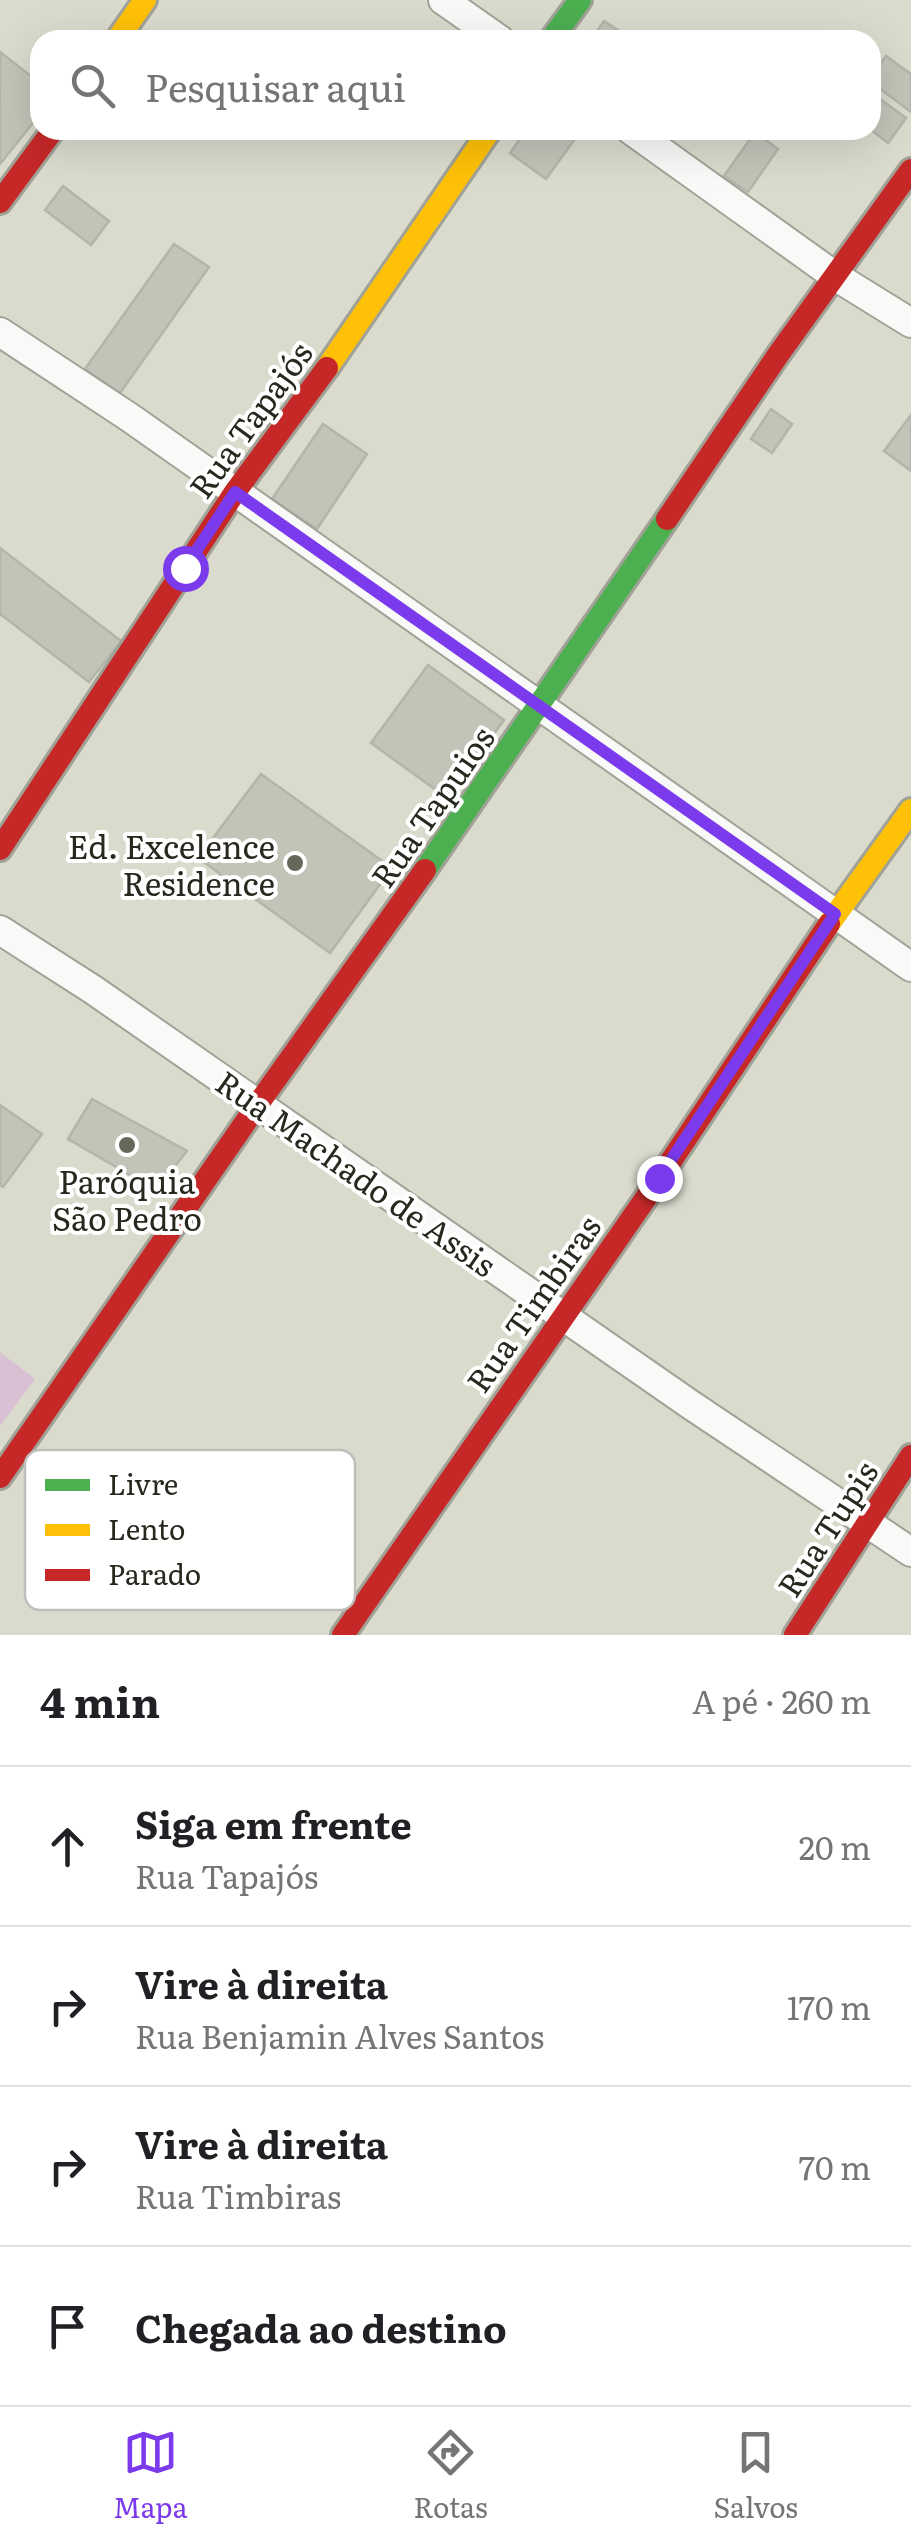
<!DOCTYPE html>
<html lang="pt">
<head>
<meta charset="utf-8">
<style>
  :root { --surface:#fff; --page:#f6f6f6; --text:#202124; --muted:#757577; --line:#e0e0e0; --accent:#7c3aed }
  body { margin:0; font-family:Literata,serif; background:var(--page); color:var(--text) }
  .stop { position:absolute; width:30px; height:30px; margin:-22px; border:8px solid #7c3aed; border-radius:50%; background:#fff }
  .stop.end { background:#7c3aed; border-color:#fff; box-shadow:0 2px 10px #0008 }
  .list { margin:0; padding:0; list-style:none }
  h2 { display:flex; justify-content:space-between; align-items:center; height:130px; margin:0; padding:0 40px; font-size:42px }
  h2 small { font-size:32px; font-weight:400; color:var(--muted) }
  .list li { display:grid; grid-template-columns:65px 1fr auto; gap:30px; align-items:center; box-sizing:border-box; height:160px; padding:0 40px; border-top:2px solid var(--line) }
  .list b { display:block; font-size:38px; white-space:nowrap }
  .list p { margin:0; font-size:32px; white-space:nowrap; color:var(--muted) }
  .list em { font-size:32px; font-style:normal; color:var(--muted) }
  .icon { flex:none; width:55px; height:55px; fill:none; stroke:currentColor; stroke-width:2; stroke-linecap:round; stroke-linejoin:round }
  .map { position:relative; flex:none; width:911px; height:1635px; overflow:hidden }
  .search { position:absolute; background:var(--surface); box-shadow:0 10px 40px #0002; left:30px; right:30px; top:30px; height:110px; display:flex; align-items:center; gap:25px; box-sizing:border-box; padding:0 35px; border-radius:30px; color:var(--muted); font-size:38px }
  .sheet { height:770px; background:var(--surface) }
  nav { display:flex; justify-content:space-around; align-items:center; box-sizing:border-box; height:140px; border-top:2px solid var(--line); background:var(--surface); font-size:28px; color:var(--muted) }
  nav a { display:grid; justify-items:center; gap:5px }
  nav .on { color:var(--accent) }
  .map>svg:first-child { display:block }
  .green { fill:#d9c0d4 }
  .building { fill:#c3c4b8; stroke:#b4b5aa; stroke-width:2.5 }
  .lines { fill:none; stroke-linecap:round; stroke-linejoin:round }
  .street-casing { stroke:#a1a297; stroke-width:32 }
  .fast-casing { stroke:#a1a297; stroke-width:28 }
  .slow-casing { stroke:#a1a297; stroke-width:28 }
  .jam-casing { stroke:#a1a297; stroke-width:28 }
  .street { stroke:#f9faf8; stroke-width:28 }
  .fast { stroke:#4caf50; stroke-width:22 }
  .slow { stroke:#ffc107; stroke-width:22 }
  .jam { stroke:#c62828; stroke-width:22 }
  .route { stroke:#7c3aed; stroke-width:12 }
  .poi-dot { fill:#66675b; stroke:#fff; stroke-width:4 }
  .labels { text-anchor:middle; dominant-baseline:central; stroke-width:8; stroke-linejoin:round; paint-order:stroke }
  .street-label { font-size:32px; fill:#27281e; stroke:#fff }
  .poi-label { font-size:32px; fill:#27281e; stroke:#fff; text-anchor:end }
  .key { fill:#fff; stroke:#bebebc; stroke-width:2.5 }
  .key-label { font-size:28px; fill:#27281e }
</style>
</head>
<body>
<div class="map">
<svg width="911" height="1635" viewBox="0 0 911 1635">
  <rect width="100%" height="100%" fill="#dadbcd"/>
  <polygon class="green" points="0,1352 35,1379 0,1426"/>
  <g class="building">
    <polygon points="604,21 633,40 591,40"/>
    <polygon points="0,52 40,83 40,114 0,164"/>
    <polygon points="886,56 911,74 911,112 871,82 871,76"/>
    <polygon points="872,93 906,118 888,143 871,130"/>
    <polygon points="526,130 569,130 577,136 546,179 510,153"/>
    <polygon points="755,132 778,149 748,192 724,176"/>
    <polygon points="63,186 109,221 91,245 45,210"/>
    <polygon points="174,244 209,267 120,393 85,369"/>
    <polygon points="771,409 792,424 772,453 751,439"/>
    <polygon points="911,415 911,471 884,451"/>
    <polygon points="323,424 367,454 317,529 272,499"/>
    <polygon points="0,548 121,641 89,682 0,614"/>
    <polygon points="428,665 504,720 447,798 371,743"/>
    <polygon points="261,774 392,868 330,953 198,858"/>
    <polygon points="92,1099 187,1151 156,1190 68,1139"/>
    <polygon points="0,1105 42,1134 3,1187 0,1185"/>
  </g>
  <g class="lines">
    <defs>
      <g id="street">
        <polyline points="443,0 500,40"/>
        <polyline points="631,130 835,276 911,323"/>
        <polyline points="0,332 129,417 911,967"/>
        <polyline points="0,930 92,989 691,1405 911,1552"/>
      </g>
      <g id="fast">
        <polyline points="551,40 580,0"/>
        <polyline points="425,870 667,519"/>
      </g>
      <g id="slow">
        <polyline points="117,40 145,0"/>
        <polyline points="327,368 490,130"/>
        <polyline points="829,924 911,810"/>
      </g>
      <g id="jam">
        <polyline points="0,202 53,130"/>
        <polyline points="667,519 778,355 911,170"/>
        <polyline points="0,849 235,492 327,368"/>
        <polyline points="0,1477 258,1104 425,870"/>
        <polyline points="343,1635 659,1179 829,924"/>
        <polyline points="795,1635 911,1456"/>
      </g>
    </defs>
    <use href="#street" class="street-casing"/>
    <use href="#fast" class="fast-casing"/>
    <use href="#slow" class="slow-casing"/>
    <use href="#jam" class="jam-casing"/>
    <use href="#street" class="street"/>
    <use href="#fast" class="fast"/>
    <use href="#slow" class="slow"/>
    <use href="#jam" class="jam"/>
  </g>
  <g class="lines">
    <polyline class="route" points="185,568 235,492 835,914 659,1178"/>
  </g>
  <g class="poi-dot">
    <circle cx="295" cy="863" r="10"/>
    <circle cx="127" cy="1145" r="10"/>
  </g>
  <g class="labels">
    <g class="street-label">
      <text transform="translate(249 419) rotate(-54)">Rua Tapajós</text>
      <text transform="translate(431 806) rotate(-55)">Rua Tapuios</text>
      <text transform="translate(357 1172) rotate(35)">Rua Machado de Assis</text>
      <text transform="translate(532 1303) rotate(-55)">Rua Timbiras</text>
      <text transform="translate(826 1528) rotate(-57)">Rua Tupis</text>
    </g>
    <g class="poi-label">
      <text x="275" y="845">Ed. Excelence<tspan x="275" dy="37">Residence</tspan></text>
      <text x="127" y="1180" text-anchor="middle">Paróquia<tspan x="127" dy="37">São Pedro</tspan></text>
    </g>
  </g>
  <rect x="25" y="1450" width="330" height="160" rx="15" class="key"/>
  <rect x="45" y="1479" width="45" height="12" fill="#4caf50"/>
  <rect x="45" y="1524" width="45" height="12" fill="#ffc107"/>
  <rect x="45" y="1569" width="45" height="12" fill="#c62828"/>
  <g class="key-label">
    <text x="108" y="1495">Livre</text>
    <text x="108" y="1540">Lento</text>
    <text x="108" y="1585">Parado</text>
  </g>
</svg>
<div class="stop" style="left:185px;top:568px"></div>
<div class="stop end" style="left:659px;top:1178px"></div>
<div class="search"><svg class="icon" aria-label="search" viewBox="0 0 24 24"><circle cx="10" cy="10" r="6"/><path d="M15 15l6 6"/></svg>Pesquisar aqui</div>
</div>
<section class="sheet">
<h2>4 min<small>A pé · 260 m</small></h2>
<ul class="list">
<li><svg class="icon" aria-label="ahead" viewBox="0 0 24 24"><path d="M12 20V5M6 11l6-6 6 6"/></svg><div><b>Siga em frente</b><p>Rua Tapajós</p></div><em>20 m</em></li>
<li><svg class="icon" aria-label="right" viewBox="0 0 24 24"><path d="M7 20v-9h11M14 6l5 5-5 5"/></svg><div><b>Vire à direita</b><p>Rua Benjamin Alves Santos</p></div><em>170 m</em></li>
<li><svg class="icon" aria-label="right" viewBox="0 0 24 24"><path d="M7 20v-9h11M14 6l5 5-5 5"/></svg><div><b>Vire à direita</b><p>Rua Timbiras</p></div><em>70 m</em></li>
<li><svg class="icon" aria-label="arrive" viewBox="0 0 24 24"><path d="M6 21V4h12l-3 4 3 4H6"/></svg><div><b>Chegada ao destino</b></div></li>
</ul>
</section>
<nav>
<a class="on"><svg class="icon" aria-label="map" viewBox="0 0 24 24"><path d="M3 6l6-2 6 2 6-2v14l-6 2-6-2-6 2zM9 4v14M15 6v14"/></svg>Mapa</a>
<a><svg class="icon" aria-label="directions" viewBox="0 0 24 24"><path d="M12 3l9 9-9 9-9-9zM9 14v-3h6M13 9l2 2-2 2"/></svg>Rotas</a>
<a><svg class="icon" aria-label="saved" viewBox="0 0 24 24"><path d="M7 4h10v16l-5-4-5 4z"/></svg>Salvos</a>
</nav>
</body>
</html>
